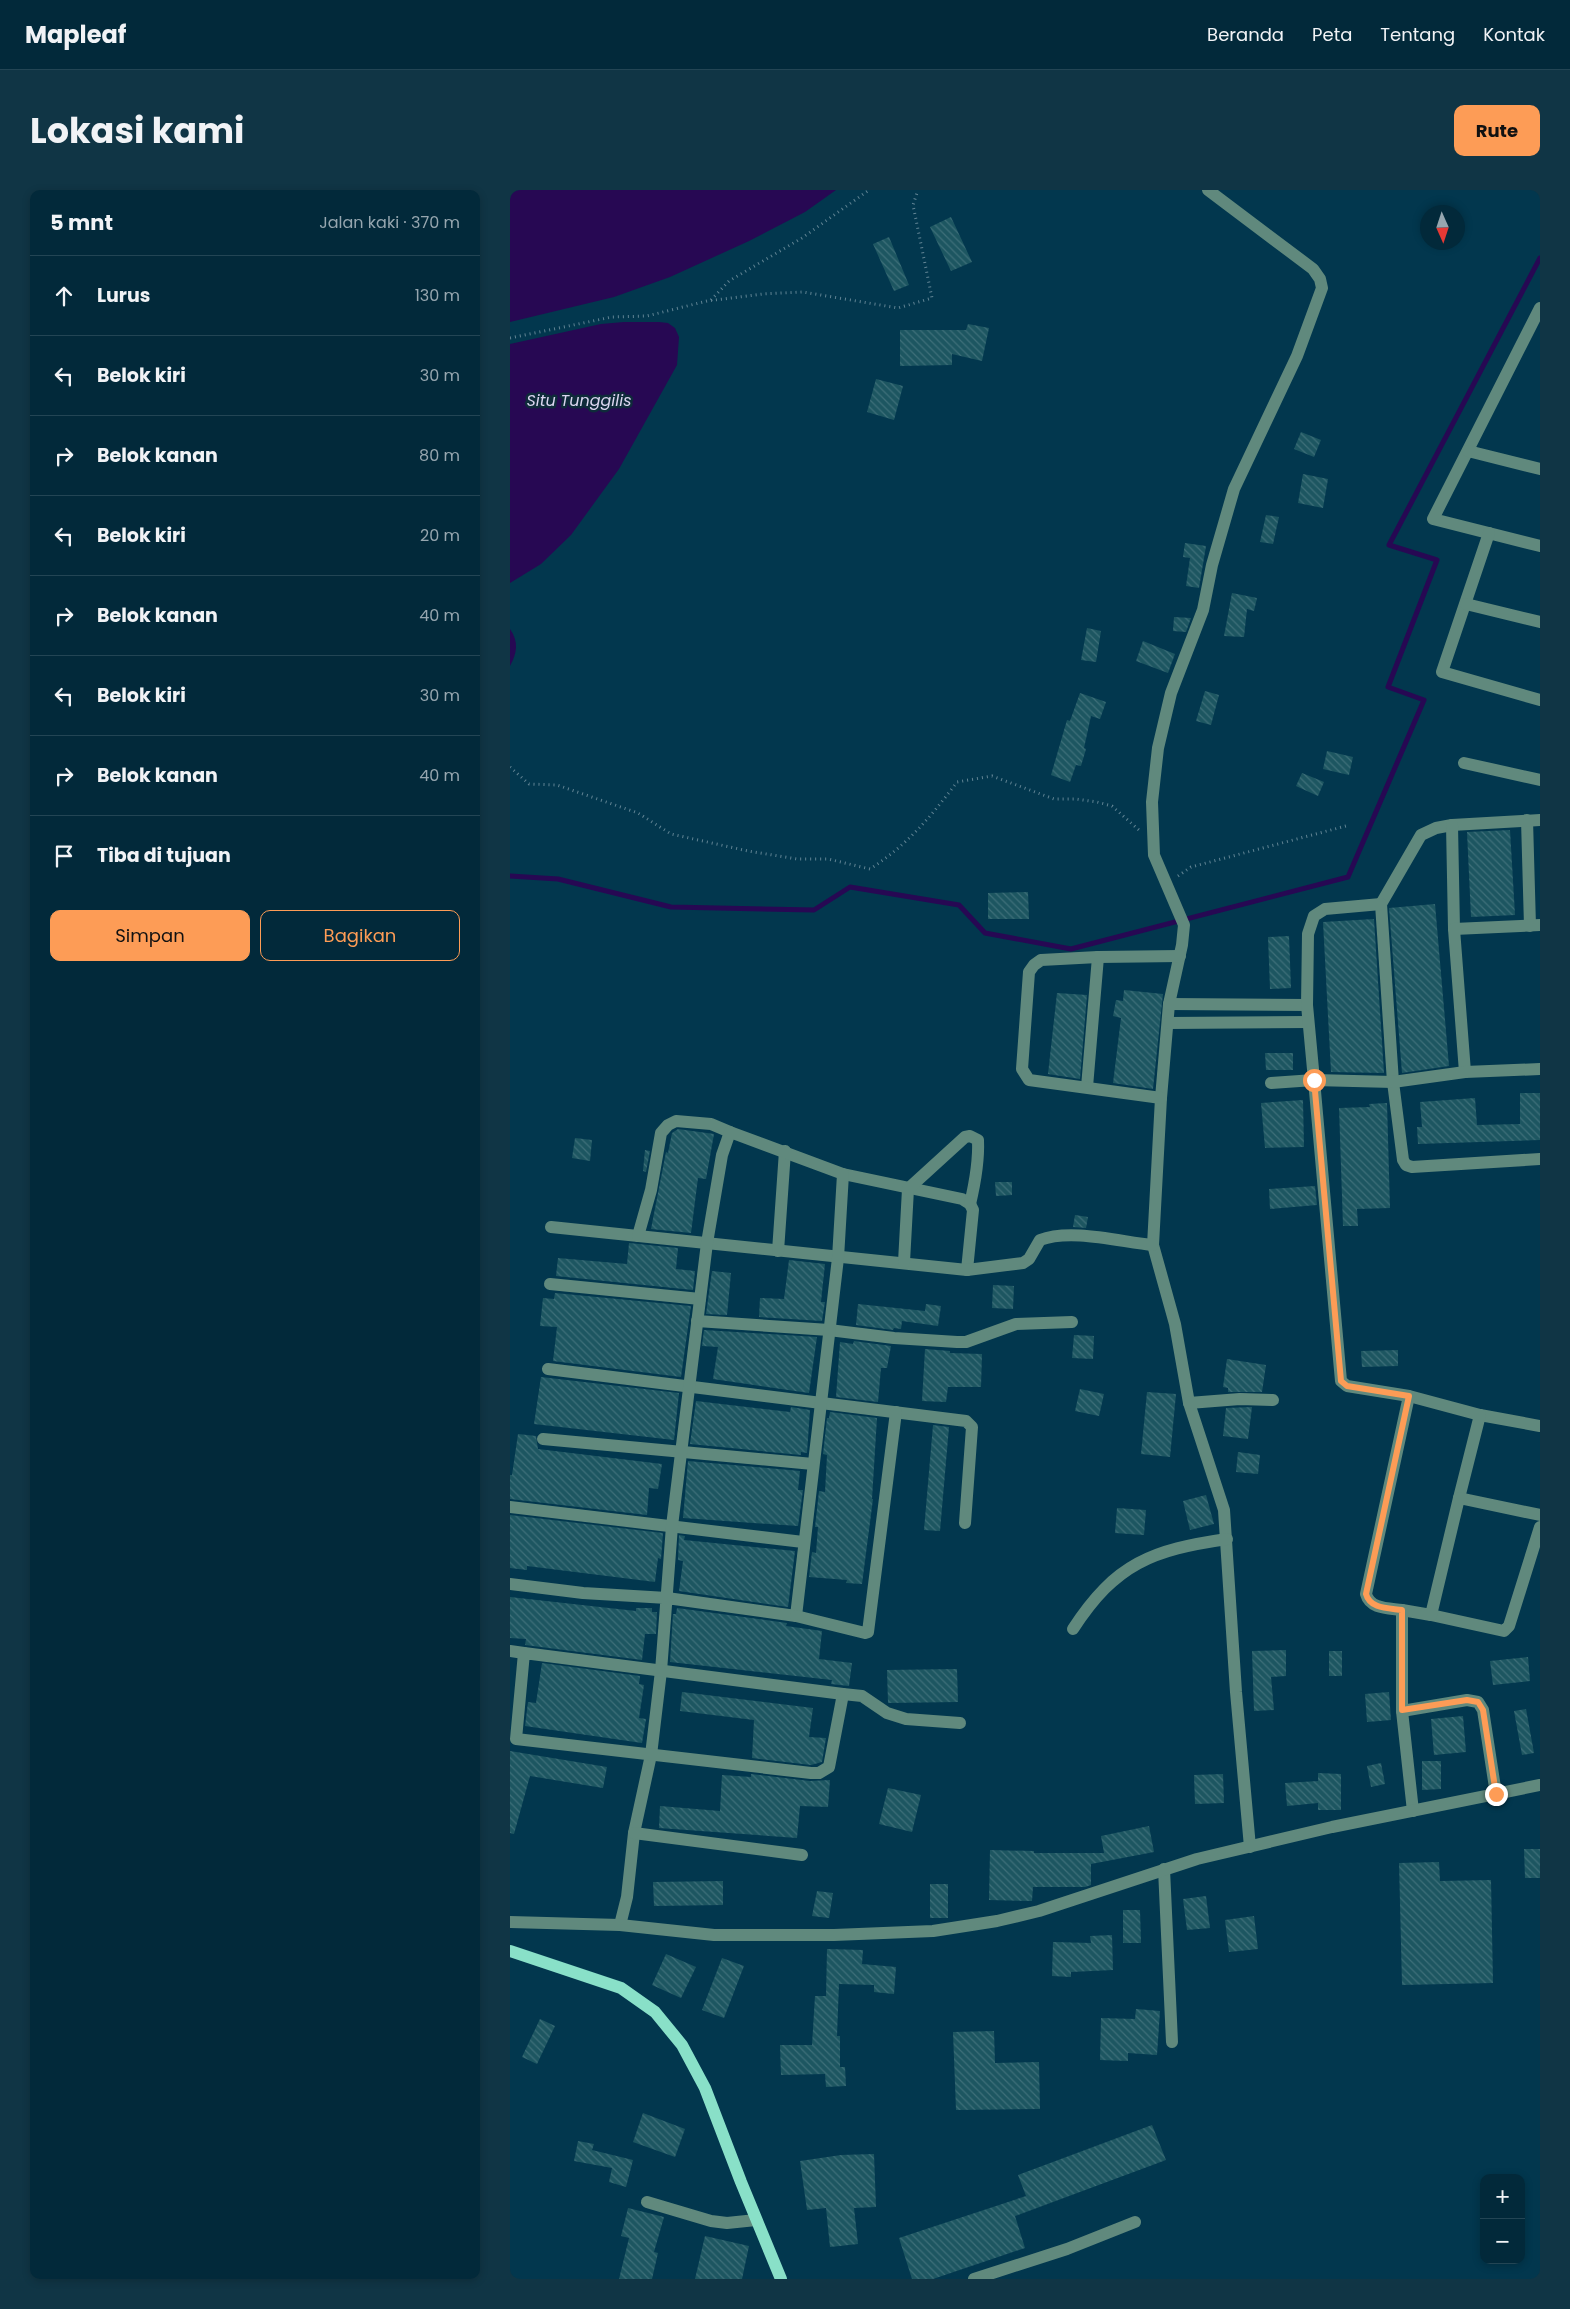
<!DOCTYPE html>
<html lang="id">
<head>
<meta charset="utf-8">
<style>
  :root { --surface:#02293a; --page:#103545; --text:#f1f3f6; --muted:#96a6af; --line:#234554; --accent:#fd9c56 }
  body { margin:0; font-family:Poppins,sans-serif; background:var(--page); color:var(--text) }
  .controls { position:absolute; right:15px; bottom:15px; display:grid; overflow:hidden; border-radius:10px; box-shadow:0 2px 8px #0003 }
  .controls button { width:45px; height:45px; display:grid; place-items:center; padding:0; border:0; border-bottom:1px solid var(--line); background:var(--surface); color:var(--text); font:25px sans-serif }
  .compass { position:absolute; left:910px; top:15px; width:45px; height:45px; border-radius:50%; background:var(--surface); box-shadow:0 2px 8px #0003; rotate:177deg }
  .stop { position:absolute; width:15px; height:15px; margin:-11px; border:4px solid #fd9c56; border-radius:50%; background:#fff }
  .stop.end { background:#fd9c56; border-color:#fff; box-shadow:0 1px 5px #0008 }
  .list { margin:0; padding:0; list-style:none }
  h2 { display:flex; justify-content:space-between; align-items:center; height:65px; margin:0; padding:0 20px; font-size:21px }
  h2 small { font-size:16px; font-weight:400; color:var(--muted) }
  .list li { display:grid; grid-template-columns:32px 1fr auto; gap:15px; align-items:center; box-sizing:border-box; height:80px; padding:0 20px; border-top:1px solid var(--line) }
  .list b { display:block; font-size:19px; white-space:nowrap }
  .list em { font-size:16px; font-style:normal; color:var(--muted) }
  .actions { display:flex; gap:10px; padding:15px 20px }
  .actions a { flex:1; padding:11px 0; border:1px solid var(--accent); border-radius:10px; text-align:center; font-size:18px; color:var(--accent) }
  .actions .main { background:var(--accent); color:#111 }
  .icon { flex:none; width:28px; height:28px; fill:none; stroke:currentColor; stroke-width:2; stroke-linecap:round; stroke-linejoin:round }
  .map { position:relative; flex:none; width:1030px; height:2089px; overflow:hidden; border-radius:10px }
  header { display:flex; align-items:center; gap:30px; box-sizing:border-box; height:70px; padding:0 25px; background:var(--surface); border-bottom:1px solid var(--line) }
  header strong { font-size:24px }
  nav { display:flex; gap:28px; margin-inline-start:auto; font-size:18px }
  .intro { display:flex; align-items:center; justify-content:space-between; box-sizing:border-box; height:120px; padding:0 30px }
  h1 { margin:0; font-size:35px }
  .button { padding:12px 22px; border-radius:10px; background:var(--accent); color:#111; font-size:18px; font-weight:700 }
  main { display:flex; gap:30px; padding:0 30px }
  aside { flex:1; background:var(--surface); border-radius:10px; box-shadow:0 2px 8px #0003 }
  .map>svg:first-child { display:block }
  .water { fill:#270853 }
  .lines { fill:none; stroke-linecap:round; stroke-linejoin:round }
  .stream { stroke:#270853; stroke-width:5 }
  .building { fill:url(#building-back-hatch) }
  .path { stroke:#618494; stroke-width:3; stroke-dasharray:1 4; stroke-linecap:butt }
  .minor { stroke:#60897d; stroke-width:12 }
  .major { stroke:#89e0c8; stroke-width:12 }
  .route { stroke:#fd9c56; stroke-width:6 }
  .labels { text-anchor:middle; dominant-baseline:central; stroke-width:5; stroke-linejoin:round; paint-order:stroke }
  .water-label { font-size:16px; font-style:italic; fill:#dbd6f0; stroke:#0f2b3a }
</style>
</head>
<body>
<header>
<strong>Mapleaf</strong>
<nav><a>Beranda</a><a>Peta</a><a>Tentang</a><a>Kontak</a></nav>
</header>
<div class="intro"><h1>Lokasi kami</h1><a class="button">Rute</a></div>
<main>
<aside>
<h2>5 mnt<small>Jalan kaki · 370 m</small></h2>
<ul class="list">
<li><svg class="icon" aria-label="ahead" viewBox="0 0 24 24"><path d="M12 20V5M6 11l6-6 6 6"/></svg><div><b>Lurus</b></div><em>130 m</em></li>
<li><svg class="icon" aria-label="left" viewBox="0 0 24 24"><path d="M17 20v-9H6M10 6l-5 5 5 5"/></svg><div><b>Belok kiri</b></div><em>30 m</em></li>
<li><svg class="icon" aria-label="right" viewBox="0 0 24 24"><path d="M7 20v-9h11M14 6l5 5-5 5"/></svg><div><b>Belok kanan</b></div><em>80 m</em></li>
<li><svg class="icon" aria-label="left" viewBox="0 0 24 24"><path d="M17 20v-9H6M10 6l-5 5 5 5"/></svg><div><b>Belok kiri</b></div><em>20 m</em></li>
<li><svg class="icon" aria-label="right" viewBox="0 0 24 24"><path d="M7 20v-9h11M14 6l5 5-5 5"/></svg><div><b>Belok kanan</b></div><em>40 m</em></li>
<li><svg class="icon" aria-label="left" viewBox="0 0 24 24"><path d="M17 20v-9H6M10 6l-5 5 5 5"/></svg><div><b>Belok kiri</b></div><em>30 m</em></li>
<li><svg class="icon" aria-label="right" viewBox="0 0 24 24"><path d="M7 20v-9h11M14 6l5 5-5 5"/></svg><div><b>Belok kanan</b></div><em>40 m</em></li>
<li><svg class="icon" aria-label="arrive" viewBox="0 0 24 24"><path d="M6 21V4h12l-3 4 3 4H6"/></svg><div><b>Tiba di tujuan</b></div></li>
</ul>
<div class="actions"><a class="main">Simpan</a><a>Bagikan</a></div>
</aside>
<div class="map">
<svg width="1030" height="2089" viewBox="0 0 1030 2089">
  <defs>
    <pattern id="building-back-hatch" width="6" height="6" patternUnits="userSpaceOnUse" patternTransform="scale(1.25)"><rect width="6" height="6" fill="#1d5661"/><path d="M-1 5l2 2M0 0l6 6M5-1l2 2" fill="none" stroke="#3e6f79"/></pattern>
  </defs>
  <rect width="100%" height="100%" fill="#02374e"/>
  <g class="water">
    <polygon points="0,0 326,0 295,22 239,51 160,87 104,107 0,132"/>
    <polygon points="114,132 149,132 158,133 165,138 169,147 167,175 109,279 61,345 31,374 0,393 0,154 91,134"/>
    <path d="M 0,439 C 9,452 7,463 0,476 Z"/>
  </g>
  <g class="lines">
    <polyline class="stream" points="0,686 48,689 161,717 304,720 340,697 449,715 475,743 561,759 838,687 914,510 878,497 927,370 879,355 1030,68"/>
  </g>
  <g class="building">
    <polygon points="441,27 462,72 441,81 420,37"/>
    <polygon points="379,47 399,95 384,101 363,54"/>
    <polygon points="458,134 479,138 472,171 442,164 442,175 390,176 390,140 456,140"/>
    <polygon points="366,189 393,196 384,230 357,222"/>
    <polygon points="791,242 811,250 804,267 784,259"/>
    <polygon points="793,284 818,289 813,318 788,313"/>
    <polygon points="756,325 769,327 763,354 750,352"/>
    <polygon points="675,353 696,356 689,398 676,396 680,368 673,367"/>
    <polygon points="722,403 747,408 744,421 737,419 734,447 714,446"/>
    <polygon points="664,427 681,428 676,442 663,441"/>
    <polygon points="577,438 591,441 586,472 571,470"/>
    <polygon points="633,451 665,464 658,483 626,471"/>
    <polygon points="695,501 709,505 701,535 686,531"/>
    <polygon points="570,503 596,512 590,529 581,526 574,558 576,559 571,576 566,575 560,592 541,585 557,530 560,531"/>
    <polygon points="817,561 843,567 839,585 813,579"/>
    <polygon points="792,583 814,592 808,606 786,596"/>
    <polygon points="1000,640 1005,725 961,727 957,642"/>
    <polygon points="518,702 519,729 478,729 478,703"/>
    <polygon points="925,714 939,876 892,883 879,718"/>
    <polygon points="864,729 874,883 821,882 813,732"/>
    <polygon points="779,746 781,798 760,799 758,747"/>
    <polygon points="614,800 653,804 643,899 603,893 611,828 603,826 606,810 613,811"/>
    <polygon points="547,803 577,805 570,889 538,884"/>
    <polygon points="755,863 783,863 783,880 756,880"/>
    <polygon points="1010,903 1030,903 1030,950 908,954 907,937 912,937 910,912 965,908 967,935 1010,934"/>
    <polygon points="793,910 794,957 755,958 751,913"/>
    <polygon points="877,913 880,1018 847,1019 848,1036 833,1036 829,918 860,917 859,914"/>
    <polygon points="168,939 204,944 196,989 188,988 181,1043 141,1039 156,962 158,963 162,943"/>
    <polygon points="65,948 82,950 80,971 62,968"/>
    <polygon points="135,960 140,961 136,982 133,981"/>
    <polygon points="485,992 502,992 502,1005 486,1006"/>
    <polygon points="805,996 807,1015 760,1019 759,999"/>
    <polygon points="565,1025 578,1027 576,1038 563,1037"/>
    <polygon points="119,1053 168,1058 166,1079 185,1081 183,1100 46,1086 48,1068 117,1074"/>
    <polygon points="279,1070 315,1074 311,1112 315,1112 312,1131 249,1127 250,1108 274,1109"/>
    <polygon points="202,1081 221,1083 217,1125 196,1124"/>
    <polygon points="483,1095 504,1096 503,1119 482,1118"/>
    <polygon points="45,1103 181,1116 171,1187 43,1171 47,1137 30,1136 33,1108 44,1109"/>
    <polygon points="348,1114 415,1121 416,1114 431,1116 428,1136 392,1131 391,1139 384,1138 383,1140 346,1135"/>
    <polygon points="194,1140 307,1147 299,1203 203,1189 208,1157 192,1156"/>
    <polygon points="564,1145 584,1146 583,1169 562,1168"/>
    <polygon points="344,1151 381,1156 377,1178 371,1178 368,1212 326,1207 330,1152 343,1154"/>
    <polygon points="415,1159 440,1161 440,1163 472,1164 471,1197 438,1197 436,1212 412,1211"/>
    <polygon points="888,1160 888,1176 852,1177 851,1161"/>
    <polygon points="717,1169 756,1175 752,1202 718,1202 718,1198 713,1197"/>
    <polygon points="31,1187 169,1203 164,1250 24,1234"/>
    <polygon points="570,1199 594,1204 589,1226 565,1221"/>
    <polygon points="637,1202 666,1204 660,1267 631,1264"/>
    <polygon points="186,1211 280,1222 281,1217 300,1220 297,1263 291,1262 291,1265 180,1254"/>
    <polygon points="742,1217 738,1249 713,1246 716,1218"/>
    <polygon points="320,1222 367,1228 362,1309 363,1309 352,1394 336,1393 337,1390 299,1387 302,1362 306,1363 308,1337 305,1337 309,1301 315,1302 317,1265 313,1264 317,1228 319,1228"/>
    <polygon points="423,1235 439,1237 430,1341 414,1340"/>
    <polygon points="8,1244 26,1246 28,1259 152,1274 148,1299 139,1298 137,1325 0,1309 0,1285 2,1285"/>
    <polygon points="728,1262 750,1265 748,1284 726,1282"/>
    <polygon points="178,1271 290,1281 288,1300 293,1300 288,1336 173,1328"/>
    <polygon points="696,1305 704,1334 680,1340 673,1311"/>
    <polygon points="607,1318 636,1320 634,1345 605,1343"/>
    <polygon points="0,1325 153,1343 151,1369 148,1368 145,1392 17,1376 17,1380 0,1378"/>
    <polygon points="169,1345 175,1346 174,1350 285,1361 278,1417 169,1401 173,1371 168,1370"/>
    <polygon points="0,1407 126,1421 126,1418 142,1418 142,1422 147,1422 146,1444 135,1444 132,1470 15,1455 16,1449 0,1448"/>
    <polygon points="167,1418 277,1433 276,1436 312,1441 309,1469 342,1473 339,1496 321,1494 322,1490 160,1472 163,1424 166,1424"/>
    <polygon points="776,1460 776,1486 761,1487 764,1520 744,1521 742,1461"/>
    <rect x="819" y="1461" width="13" height="25"/>
    <polygon points="1018,1467 1020,1491 983,1495 980,1471"/>
    <polygon points="32,1473 130,1486 129,1494 134,1495 129,1528 136,1529 132,1553 15,1536 18,1512 26,1513"/>
    <polygon points="447,1479 448,1512 378,1513 377,1480"/>
    <polygon points="172,1502 303,1518 299,1547 316,1548 312,1572 301,1575 242,1568 244,1530 170,1521"/>
    <polygon points="879,1502 881,1530 857,1532 855,1504"/>
    <polygon points="1016,1519 1024,1563 1012,1565 1004,1521"/>
    <polygon points="953,1526 956,1562 924,1565 921,1529"/>
    <polygon points="0,1561 97,1577 93,1598 20,1586 4,1644 0,1643"/>
    <polygon points="912,1571 931,1571 931,1599 912,1600"/>
    <polygon points="871,1573 875,1594 861,1597 857,1576"/>
    <polygon points="808,1583 831,1584 831,1620 808,1620 808,1613 777,1616 775,1593 808,1591"/>
    <polygon points="241,1584 300,1591 320,1590 318,1617 290,1616 287,1648 149,1638 150,1616 210,1621 212,1585 241,1587"/>
    <polygon points="713,1584 714,1613 685,1614 684,1585"/>
    <polygon points="378,1598 411,1605 402,1642 369,1634"/>
    <polygon points="639,1636 644,1662 581,1674 581,1695 575,1697 523,1697 522,1711 479,1710 480,1660 524,1661 524,1663 594,1663 591,1646"/>
    <polygon points="1014,1659 1030,1659 1030,1688 1015,1688"/>
    <polygon points="929,1672 930,1691 981,1690 983,1793 892,1795 889,1673"/>
    <polygon points="213,1691 213,1715 144,1716 143,1692"/>
    <rect x="420" y="1694" width="18" height="34"/>
    <polygon points="307,1701 323,1703 319,1728 302,1726"/>
    <polygon points="696,1706 700,1738 677,1740 673,1709"/>
    <polygon points="613,1720 630,1720 631,1753 613,1753"/>
    <polygon points="744,1726 748,1759 719,1762 715,1730"/>
    <polygon points="602,1745 603,1780 561,1782 561,1787 542,1786 543,1752 581,1753 580,1746"/>
    <polygon points="317,1759 353,1760 352,1774 386,1777 384,1804 364,1802 364,1795 329,1794 327,1846 330,1846 330,1877 335,1877 336,1896 316,1897 315,1884 271,1885 270,1855 302,1855 305,1806 316,1806"/>
    <polygon points="156,1764 186,1777 171,1808 142,1795"/>
    <polygon points="212,1768 234,1776 214,1828 192,1820"/>
    <polygon points="626,1819 650,1821 647,1865 618,1863 618,1871 590,1870 591,1828 625,1829"/>
    <polygon points="30,1829 45,1836 27,1874 12,1867"/>
    <polygon points="484,1841 485,1873 529,1872 530,1919 446,1920 443,1842"/>
    <polygon points="133,1923 175,1939 165,1967 123,1952"/>
    <polygon points="642,1935 656,1970 505,2026 515,2058 423,2089 402,2089 389,2048 516,2006 508,1985"/>
    <polygon points="68,1951 84,1954 82,1960 123,1970 116,1997 99,1992 102,1978 64,1971"/>
    <polygon points="364,1964 366,2017 344,2018 348,2054 320,2057 316,2018 297,2020 290,1971 331,1965"/>
    <polygon points="118,2018 154,2027 144,2062 148,2063 142,2089 109,2089 119,2048 111,2046"/>
    <polygon points="195,2046 239,2056 232,2089 185,2089"/>
  </g>
  <g class="lines">
    <g class="path">
      <polyline points="201,110 219,91 292,48 359,0"/>
      <polyline points="0,148 102,127 137,126 197,111 253,104 293,102 388,118 422,108 403,15 408,0"/>
      <path d="M 0,577 L 19,594 L 47,595 L 128,623 L 161,644 L 238,661 L 287,669 L 318,669 L 360,679 C 397,655 420,628 447,592 L 482,586 L 544,609 L 566,609 L 587,612 L 602,616 L 630,641"/>
      <polyline points="668,686 681,677 836,636"/>
    </g>
    <g class="minor">
      <polyline points="698,0 803,79 810,89 812,98 787,166 724,299 702,375 693,420 661,503 648,558 642,612 644,665 674,735 672,755 659,814 651,908 643,1055 665,1134 679,1213 714,1320 726,1502 740,1657"/>
      <polyline points="1030,118 923,329 1030,356"/>
      <polyline points="958,261 1030,279"/>
      <polyline points="979,343 932,482 1030,510"/>
      <polyline points="956,414 1030,432"/>
      <polyline points="954,573 1030,590"/>
      <polyline points="1017,630 1020,736"/>
      <polyline points="1030,630 942,635 926,638 911,645 871,714 883,892 893,970 896,975 902,977 1030,969"/>
      <polyline points="942,635 944,739"/>
      <polyline points="659,814 797,815"/>
      <polyline points="658,833 797,832"/>
      <polyline points="955,882 944,739 1030,735"/>
      <polyline points="761,893 804,890 797,815 798,744 804,726 815,719 871,714"/>
      <polyline points="577,897 588,767"/>
      <polyline points="651,908 519,890 512,879 519,782 524,775 531,770 588,767 670,766"/>
      <polyline points="333,984 452,1009 460,1014 463,1020 457,1080"/>
      <path d="M 41,1037 L 457,1080 L 513,1073 L 519,1069 L 530,1050 C 561,1038 611,1052 643,1055"/>
      <polyline points="128,1046 141,1000 151,943 158,935 166,931 201,934 220,942"/>
      <polyline points="268,1061 275,961"/>
      <path d="M 394,1072 L 398,999 L 455,947 L 460,946 L 468,950 C 469,972 465,993 460,1014"/>
      <polyline points="40,1094 190,1109"/>
      <polyline points="187,1131 319,1140 384,1148 447,1152 456,1152 506,1134 562,1132"/>
      <polyline points="38,1179 456,1231 462,1237 455,1333"/>
      <polyline points="679,1213 730,1209 763,1210"/>
      <polyline points="970,1225 1030,1236"/>
      <polyline points="33,1249 303,1274"/>
      <polyline points="949,1308 970,1225 899,1206 837,1196 831,1191 804,890 883,892 955,882 1030,879"/>
      <polyline points="0,1317 293,1352"/>
      <polyline points="0,1394 73,1403 157,1408 286,1426 328,1068 333,984 220,942 212,965 197,1053 162,1336 151,1481 141,1565 124,1643 117,1707 110,1735"/>
      <path d="M 892,1420 C 878,1418 860,1419 856,1404 L 899,1206"/>
      <polyline points="921,1425 994,1441 999,1436 1030,1337"/>
      <polyline points="286,1426 355,1443 358,1442 386,1222"/>
      <path d="M 563,1439 C 606,1373 642,1360 717,1349"/>
      <polyline points="0,1461 14,1463"/>
      <polygon points="14,1463 333,1504 319,1577 309,1583 301,1583 6,1549"/>
      <polyline points="333,1504 352,1506 377,1523 396,1529 450,1533"/>
      <polyline points="892,1521 957,1510 968,1512 973,1520 986,1604"/>
      <polyline points="903,1621 892,1521 892,1420 921,1425 949,1308 1030,1325"/>
      <polyline points="124,1643 292,1665"/>
      <polyline points="654,1679 662,1852"/>
      <polyline points="0,1732 110,1735 204,1745 324,1745 423,1741 487,1731 529,1721 687,1669 822,1637 1030,1595"/>
      <polyline points="137,2012 201,2031 217,2033 246,2030"/>
      <polyline points="464,2089 557,2059 625,2032"/>
    </g>
    <polyline class="major" points="0,1761 111,1798 145,1822 172,1855 195,1898 231,1992 271,2089"/>
  </g>
  <g class="lines">
    <path class="route" d="M 804,890 L 831,1191 L 837,1196 L 899,1206 L 856,1404 C 860,1419 878,1418 892,1420 L 892,1520 L 957,1510 L 968,1512 L 973,1520 L 986,1604"/>
  </g>
  <g class="labels">
    <g class="water-label">
      <text x="69" y="210">Situ Tunggilis</text>
    </g>
  </g>
</svg>
<div class="controls">
<button>+</button>
<button>−</button>
</div>
<svg class="compass" viewBox="-18 -18 36 36"><path d="M0-13l5 13h-10z" fill="#e53935"/><path d="M0 13l5-13h-10z" fill="#96a6af"/></svg>
<div class="stop" style="left:804px;top:890px"></div>
<div class="stop end" style="left:986px;top:1604px"></div>
</div>
</main>
</body>
</html>
